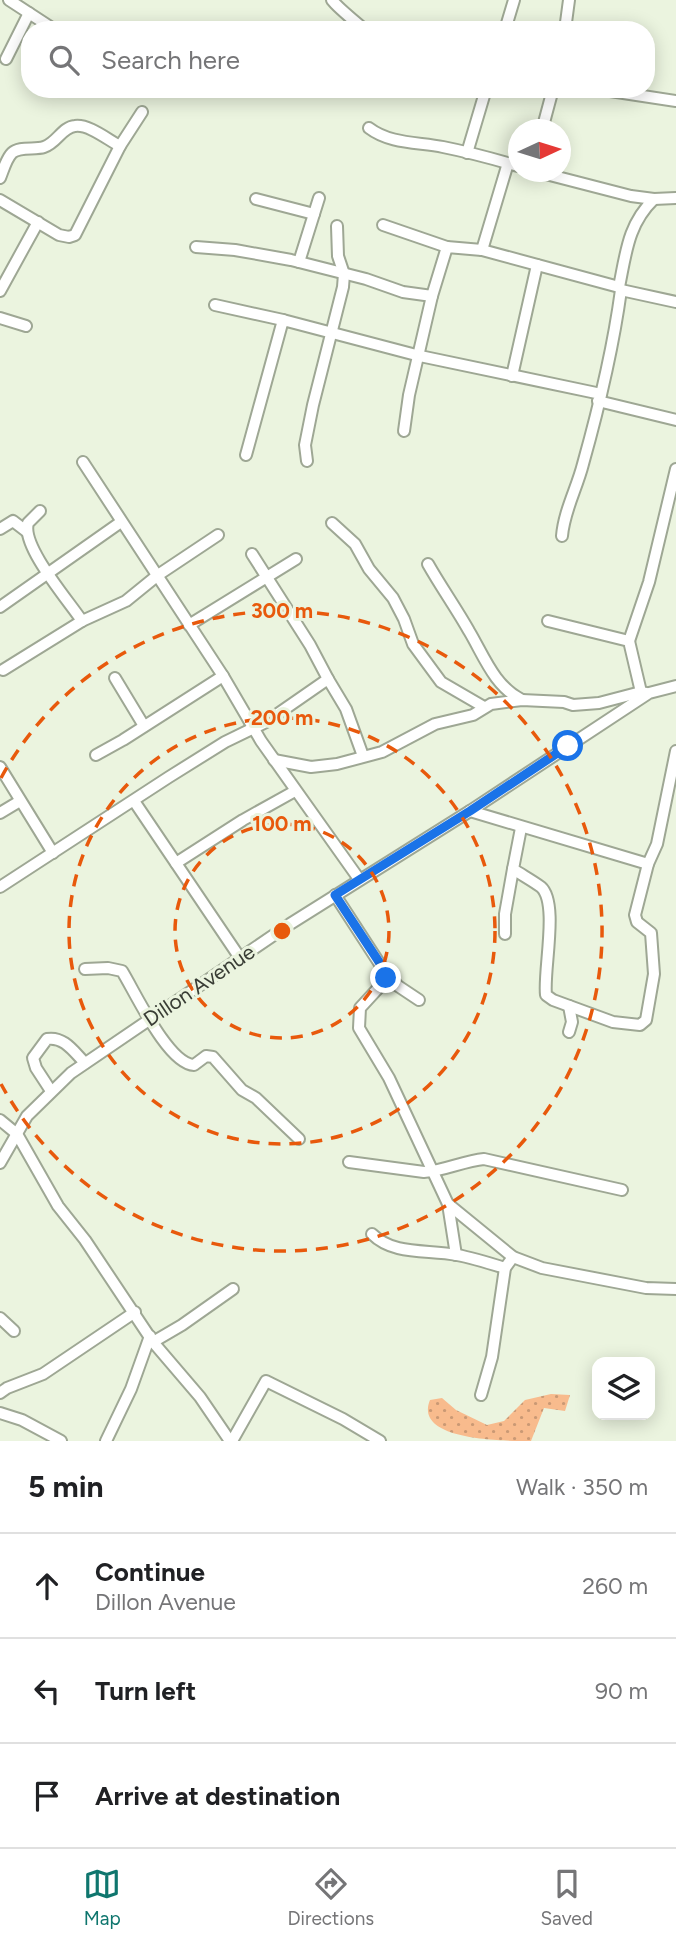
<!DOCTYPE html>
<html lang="en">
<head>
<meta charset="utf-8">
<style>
  :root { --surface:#fff; --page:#f2f2f2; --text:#202124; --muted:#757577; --line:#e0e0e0; --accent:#0f766e }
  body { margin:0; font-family:Figtree,sans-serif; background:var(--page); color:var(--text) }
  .controls { position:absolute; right:21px; bottom:21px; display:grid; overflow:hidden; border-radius:14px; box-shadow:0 4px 18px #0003 }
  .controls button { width:63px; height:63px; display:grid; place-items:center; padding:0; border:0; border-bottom:2px solid var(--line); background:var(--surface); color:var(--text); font:35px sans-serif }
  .compass { position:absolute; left:508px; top:119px; width:63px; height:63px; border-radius:50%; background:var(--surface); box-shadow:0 4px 18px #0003; rotate:86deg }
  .stop { position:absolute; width:21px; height:21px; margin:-16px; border:5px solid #1a73e8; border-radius:50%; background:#fff }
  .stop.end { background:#1a73e8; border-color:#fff; box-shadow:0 2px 7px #0008 }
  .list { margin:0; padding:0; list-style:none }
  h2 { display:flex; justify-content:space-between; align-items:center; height:91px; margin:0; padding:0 28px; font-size:30px }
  h2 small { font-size:23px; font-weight:400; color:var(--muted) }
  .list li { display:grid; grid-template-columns:46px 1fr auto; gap:21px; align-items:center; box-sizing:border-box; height:105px; padding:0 28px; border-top:2px solid var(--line) }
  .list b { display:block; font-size:26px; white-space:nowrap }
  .list p { margin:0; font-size:23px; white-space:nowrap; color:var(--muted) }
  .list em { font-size:23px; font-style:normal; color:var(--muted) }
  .icon { flex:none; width:38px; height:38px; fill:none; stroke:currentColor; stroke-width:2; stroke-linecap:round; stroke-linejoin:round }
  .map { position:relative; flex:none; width:676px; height:1441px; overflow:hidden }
  .search { position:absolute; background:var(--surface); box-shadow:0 4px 18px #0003; left:21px; right:21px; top:21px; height:77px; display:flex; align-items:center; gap:18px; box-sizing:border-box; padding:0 24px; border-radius:28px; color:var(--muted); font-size:26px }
  .sheet { height:406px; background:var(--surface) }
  nav { display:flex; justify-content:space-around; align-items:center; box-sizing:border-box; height:98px; border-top:2px solid var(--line); background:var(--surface); font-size:19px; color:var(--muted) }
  nav a { display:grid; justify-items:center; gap:4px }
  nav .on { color:var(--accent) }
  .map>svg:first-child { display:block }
  .grass { fill:url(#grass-dots) }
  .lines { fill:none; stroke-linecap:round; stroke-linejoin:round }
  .minor-casing { stroke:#9ea794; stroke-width:14 }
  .minor { stroke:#fff; stroke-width:10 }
  .route { stroke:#1a73e8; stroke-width:9 }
  .ring { fill:none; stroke:#e8590c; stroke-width:3.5; stroke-dasharray:12 9 }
  .labels { text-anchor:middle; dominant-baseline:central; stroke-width:6; stroke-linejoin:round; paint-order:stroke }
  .street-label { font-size:21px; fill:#393d35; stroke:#ebf4df }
  .centre { fill:#e8590c; stroke:#ebf4df; stroke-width:3.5 }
  .ring-label { font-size:21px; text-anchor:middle; font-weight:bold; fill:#e8590c; stroke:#ebf4df; stroke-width:6; stroke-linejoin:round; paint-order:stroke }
</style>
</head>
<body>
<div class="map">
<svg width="676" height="1441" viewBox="0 0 676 1441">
  <defs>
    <pattern id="grass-dots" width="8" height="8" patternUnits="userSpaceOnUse" patternTransform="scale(1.75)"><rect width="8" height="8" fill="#f8bb8d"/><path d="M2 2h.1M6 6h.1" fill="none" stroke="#ca9974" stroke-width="1.8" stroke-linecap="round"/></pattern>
  </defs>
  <rect width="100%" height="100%" fill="#ebf4df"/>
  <path class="grass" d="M 551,1394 L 570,1395 L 565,1411 L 544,1408 L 531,1441 C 503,1441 413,1441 430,1400 L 442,1398 L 456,1410 L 487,1425 L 504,1421 L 525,1400 Z"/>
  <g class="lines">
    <defs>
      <g id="minor">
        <polyline points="9,0 55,30"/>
        <path d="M 332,0 C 338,8 357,23 365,30"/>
        <polyline points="505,30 514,0"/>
        <polyline points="565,30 569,0"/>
        <polyline points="6,59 29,13"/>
        <polyline points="597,89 676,101"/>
        <path d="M 369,128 C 390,144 418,142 443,147 C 468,152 494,159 518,166"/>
        <polyline points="542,130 553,89"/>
        <polyline points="467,153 486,89"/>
        <polyline points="538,172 631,196 654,199 676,198"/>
        <path d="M 0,178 C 3,171 6,159 12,153 C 19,146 35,150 44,147 C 57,143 62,127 75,126 C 89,124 108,140 120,146"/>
        <polyline points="256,199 314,214"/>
        <polyline points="0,200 59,235 69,237 75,235 120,146 142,112"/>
        <polyline points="383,225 447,247"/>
        <polyline points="196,247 235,250 291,260 366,279 403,292 432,296 447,247 482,250 619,287 621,290 676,302"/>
        <polyline points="482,250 508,163"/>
        <polyline points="299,262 319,198"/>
        <path d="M 619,287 C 626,253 628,224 654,199"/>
        <polyline points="0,291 38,222"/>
        <polyline points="215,305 283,320"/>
        <polyline points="0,318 26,326"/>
        <polyline points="512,376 537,265"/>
        <polyline points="598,401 676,420"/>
        <polyline points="404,431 409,395 432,296"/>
        <polyline points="246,455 283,320 420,356 601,394"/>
        <polyline points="307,461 305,445 313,405 343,287 344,274 338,256 337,226"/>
        <polyline points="83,462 223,676 261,741 359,879"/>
        <path d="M 40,511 L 28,523 C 21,546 68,600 82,621"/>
        <polyline points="332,523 355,544 369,569 393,598 404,619 413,644 441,682 484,707"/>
        <polyline points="0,529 13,521 26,531"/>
        <path d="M 562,536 C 564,511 577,488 583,464 C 599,407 613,349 621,290"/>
        <polyline points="252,554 310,645 328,679"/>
        <path d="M 428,564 C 441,587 456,608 469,631 C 484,656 494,686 522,700"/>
        <polyline points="0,607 121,522"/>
        <polyline points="548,621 629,641 641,692 646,693"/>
        <polyline points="189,625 296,559"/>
        <polyline points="629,641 649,582 676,469"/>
        <polyline points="3,670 82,621 126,601 158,575 218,535"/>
        <polyline points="115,678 144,726"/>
        <polyline points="96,755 123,740 223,676"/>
        <polyline points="274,760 311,767 337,764 382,752 435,724 473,715 491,704 522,700 564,702 573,705 599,703 641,692"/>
        <polyline points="0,767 53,853"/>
        <polyline points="134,801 240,958"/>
        <polyline points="470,811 648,864"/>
        <polyline points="0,813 20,801"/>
        <path d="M 521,828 L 513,869 C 522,875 533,881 541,887 C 559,903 543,971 546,995 L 553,1000 L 613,1022 L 640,1025 L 646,1020 L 654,974 L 651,933 L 637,922 L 635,915 L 648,864 L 657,844 L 676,751"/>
        <polyline points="176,863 243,820 295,791"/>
        <polyline points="0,887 169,777 225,742 266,722 328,679 346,709 363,756"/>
        <polyline points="335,895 387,975 383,983 360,1008 359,1028 389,1078 448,1204 513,1257 542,1268 646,1288 676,1289"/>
        <polyline points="505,934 505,914 513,869"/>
        <path d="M 85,969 L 108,968 L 122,971 C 135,992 168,1064 194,1065 L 206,1056 L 213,1057 L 242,1090 L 256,1098 L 299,1139"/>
        <polyline points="385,971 398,986 419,1000"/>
        <polyline points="569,1006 572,1022 569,1032"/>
        <path d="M 51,1091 L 36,1068 L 33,1058 L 47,1039 C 64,1036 74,1052 85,1063"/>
        <polyline points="0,1120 17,1134 58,1206 85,1240 153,1342 200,1397 230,1441"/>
        <path d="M 349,1162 L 424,1172 C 444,1171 463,1161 484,1159 L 622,1190"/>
        <polyline points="0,1163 27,1116 71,1073 290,924 470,811 649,693 676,686"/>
        <polyline points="448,1204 456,1255"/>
        <path d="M 372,1234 C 394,1256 428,1249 457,1255 C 473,1258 489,1263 505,1268"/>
        <polyline points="0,1318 14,1331"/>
        <polyline points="153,1342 182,1325 233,1289"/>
        <polyline points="0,1393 7,1388 43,1374 135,1312"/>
        <polyline points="481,1395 492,1357 505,1268 513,1257"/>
        <polyline points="0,1413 22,1420 61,1441"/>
        <polyline points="106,1441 131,1389 150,1336"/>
        <polyline points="232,1441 266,1381 343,1419 380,1441"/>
      </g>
    </defs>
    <use href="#minor" class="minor-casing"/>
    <use href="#minor" class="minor"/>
  </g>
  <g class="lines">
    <polyline class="route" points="386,978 385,971 335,895 470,811 568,746"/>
  </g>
  <g class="ring">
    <circle cx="282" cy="931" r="107"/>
    <circle cx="282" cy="931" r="213"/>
    <path d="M1 778A320 320 0 1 1 1 1084"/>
  </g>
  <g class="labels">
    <g class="street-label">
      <text transform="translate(199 985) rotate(-34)">Dillon Avenue</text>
    </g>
  </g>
  <circle cx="282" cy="931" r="10" class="centre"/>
  <g class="ring-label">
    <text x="282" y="618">300 m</text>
    <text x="282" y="725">200 m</text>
    <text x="282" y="831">100 m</text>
  </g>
</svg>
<div class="controls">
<button><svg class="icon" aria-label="layers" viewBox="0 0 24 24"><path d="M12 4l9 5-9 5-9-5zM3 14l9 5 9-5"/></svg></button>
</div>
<svg class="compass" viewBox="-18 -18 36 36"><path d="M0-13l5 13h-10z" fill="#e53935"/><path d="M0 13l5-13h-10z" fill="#757577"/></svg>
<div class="stop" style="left:568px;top:746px"></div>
<div class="stop end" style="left:386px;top:978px"></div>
<div class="search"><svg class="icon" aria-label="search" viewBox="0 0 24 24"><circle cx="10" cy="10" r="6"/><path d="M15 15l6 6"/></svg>Search here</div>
</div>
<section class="sheet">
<h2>5 min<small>Walk · 350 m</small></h2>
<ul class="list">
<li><svg class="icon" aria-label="ahead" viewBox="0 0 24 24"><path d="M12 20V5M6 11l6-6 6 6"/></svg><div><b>Continue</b><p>Dillon Avenue</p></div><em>260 m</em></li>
<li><svg class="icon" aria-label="left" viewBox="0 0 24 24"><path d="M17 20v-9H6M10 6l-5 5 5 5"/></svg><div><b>Turn left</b></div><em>90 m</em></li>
<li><svg class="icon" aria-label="arrive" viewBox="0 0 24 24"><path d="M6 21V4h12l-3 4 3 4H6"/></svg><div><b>Arrive at destination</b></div></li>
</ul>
</section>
<nav>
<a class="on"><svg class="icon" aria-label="map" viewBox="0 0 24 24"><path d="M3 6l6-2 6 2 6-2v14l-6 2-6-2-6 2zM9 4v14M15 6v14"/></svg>Map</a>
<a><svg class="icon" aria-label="directions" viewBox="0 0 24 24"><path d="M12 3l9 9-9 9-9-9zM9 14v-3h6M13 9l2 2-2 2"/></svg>Directions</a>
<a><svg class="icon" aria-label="saved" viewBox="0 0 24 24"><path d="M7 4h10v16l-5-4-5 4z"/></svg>Saved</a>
</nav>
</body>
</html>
